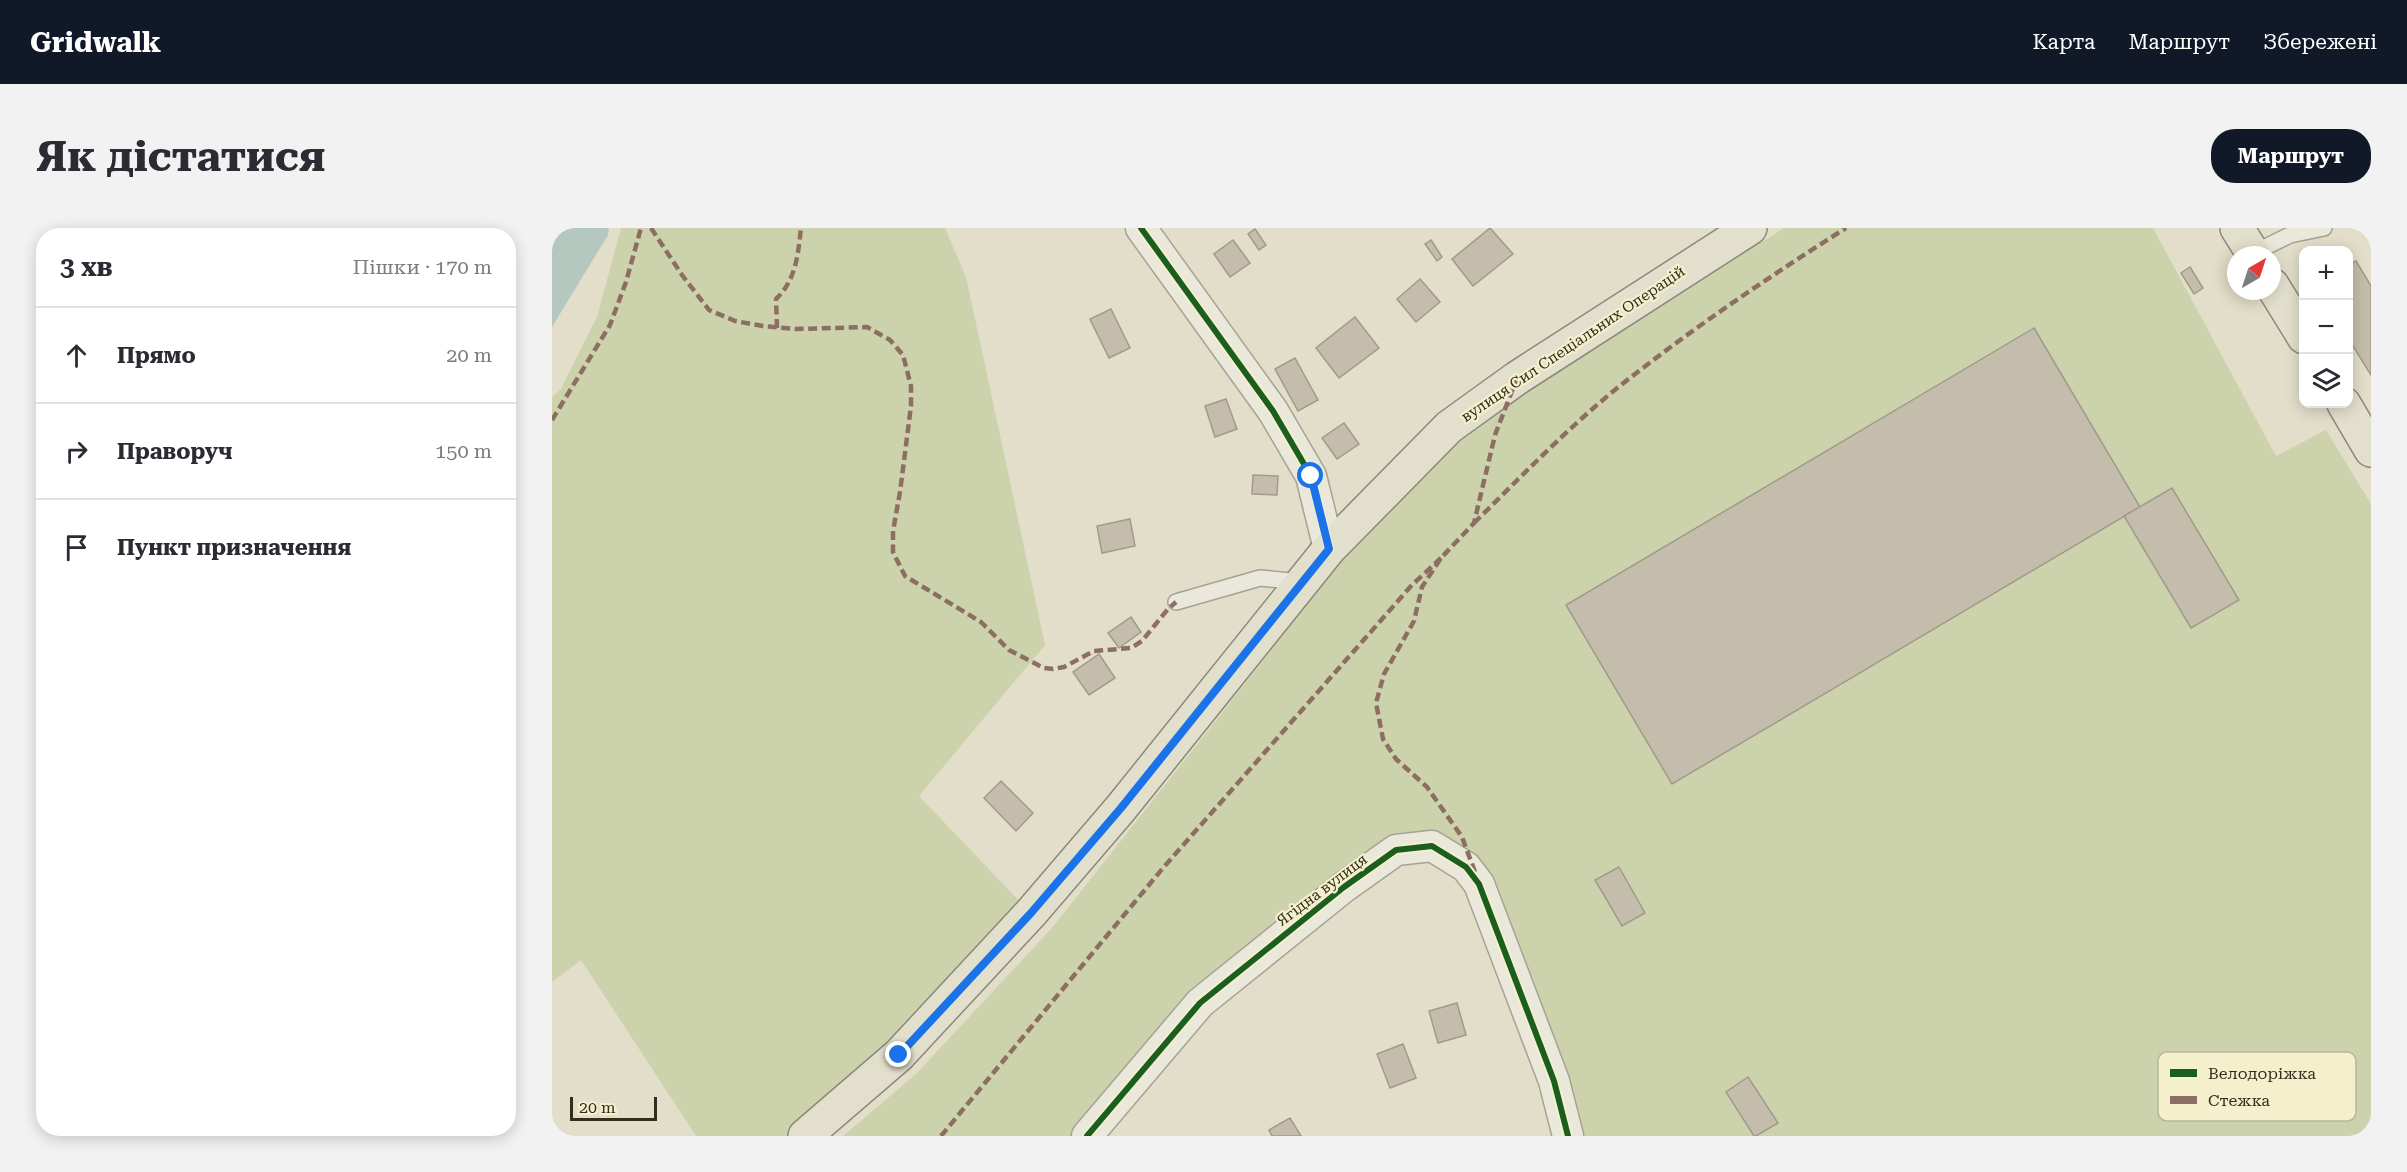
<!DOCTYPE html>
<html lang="uk">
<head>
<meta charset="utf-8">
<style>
  :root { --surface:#fff; --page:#f2f2f3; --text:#2b2b33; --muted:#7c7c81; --line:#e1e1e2; --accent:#111827 }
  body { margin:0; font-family:"Roboto Serif",serif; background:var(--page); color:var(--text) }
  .controls { position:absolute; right:18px; top:18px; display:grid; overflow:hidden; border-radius:12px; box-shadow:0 3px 15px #0003 }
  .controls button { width:54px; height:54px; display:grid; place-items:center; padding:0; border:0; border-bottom:2px solid var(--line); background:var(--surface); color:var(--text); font:30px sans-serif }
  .compass { position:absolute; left:1675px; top:18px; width:54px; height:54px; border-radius:50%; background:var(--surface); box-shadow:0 3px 15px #0003; rotate:39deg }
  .scale { position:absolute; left:18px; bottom:15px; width:87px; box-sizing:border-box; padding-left:6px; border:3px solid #342c1c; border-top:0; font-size:16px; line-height:21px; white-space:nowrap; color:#342c1c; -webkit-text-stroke:4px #f4f0ce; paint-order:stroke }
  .stop { position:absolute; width:18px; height:18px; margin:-14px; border:4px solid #1a73e8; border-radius:50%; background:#fff }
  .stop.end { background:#1a73e8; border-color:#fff; box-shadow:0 2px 6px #0008 }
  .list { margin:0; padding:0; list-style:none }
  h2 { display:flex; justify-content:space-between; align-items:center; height:78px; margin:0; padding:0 24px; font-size:26px }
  h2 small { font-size:20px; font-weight:400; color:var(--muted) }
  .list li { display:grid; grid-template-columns:39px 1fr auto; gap:18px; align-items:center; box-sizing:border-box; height:96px; padding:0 24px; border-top:2px solid var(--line) }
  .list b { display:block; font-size:22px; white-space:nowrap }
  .list em { font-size:20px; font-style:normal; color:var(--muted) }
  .icon { flex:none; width:33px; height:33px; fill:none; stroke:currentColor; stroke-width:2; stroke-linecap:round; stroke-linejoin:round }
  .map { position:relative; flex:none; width:1819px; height:908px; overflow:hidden; border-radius:24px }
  header { display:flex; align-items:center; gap:36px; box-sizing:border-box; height:84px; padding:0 30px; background:var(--accent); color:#fff }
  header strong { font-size:28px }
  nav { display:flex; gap:33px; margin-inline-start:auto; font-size:21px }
  .intro { display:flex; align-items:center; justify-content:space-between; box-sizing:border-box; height:144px; padding:0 36px }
  h1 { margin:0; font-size:42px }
  .button { padding:15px 27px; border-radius:24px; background:var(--accent); color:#fff; font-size:21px; font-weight:700 }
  main { display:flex; gap:36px; padding:0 36px }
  aside { flex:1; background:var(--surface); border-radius:24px; box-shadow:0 3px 15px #0003 }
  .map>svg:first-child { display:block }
  .green { fill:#ccd3ac }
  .water { fill:#b5c8c0 }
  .building { fill:#c5bdab; stroke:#a29a89; stroke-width:1.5 }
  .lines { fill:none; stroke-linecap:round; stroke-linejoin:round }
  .service-casing { stroke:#a7a293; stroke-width:18 }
  .minor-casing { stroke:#a7a293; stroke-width:33 }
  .primary-casing { stroke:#8c887a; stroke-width:36 }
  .service { stroke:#eae8db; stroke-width:15 }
  .minor { stroke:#eae8db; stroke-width:30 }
  .primary { stroke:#e2dfcc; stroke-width:33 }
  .quiet { stroke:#8d6e63; stroke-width:4.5; stroke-dasharray:9 4.5; stroke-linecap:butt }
  .cycleway-casing { stroke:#f4f0ce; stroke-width:10 }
  .cycleway { stroke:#1b5e20; stroke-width:6 }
  .route { stroke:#1a73e8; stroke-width:8 }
  .labels { text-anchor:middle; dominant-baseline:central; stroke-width:4.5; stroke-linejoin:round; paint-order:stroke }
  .street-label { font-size:15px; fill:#342c1c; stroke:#f4f0ce }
  .key { fill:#f4f0ce; stroke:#bab599; stroke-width:1.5 }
  .key-label { font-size:16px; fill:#342c1c }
</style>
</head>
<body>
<header>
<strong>Gridwalk</strong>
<nav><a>Карта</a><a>Маршрут</a><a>Збережені</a></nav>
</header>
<div class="intro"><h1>Як дістатися</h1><a class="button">Маршрут</a></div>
<main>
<aside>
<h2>3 хв<small>Пішки · 170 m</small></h2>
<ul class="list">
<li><svg class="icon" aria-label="ahead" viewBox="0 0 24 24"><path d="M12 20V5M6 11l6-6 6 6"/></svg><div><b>Прямо</b></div><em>20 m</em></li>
<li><svg class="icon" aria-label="right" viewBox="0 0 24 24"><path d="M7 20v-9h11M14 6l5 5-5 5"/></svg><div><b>Праворуч</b></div><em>150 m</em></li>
<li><svg class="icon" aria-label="arrive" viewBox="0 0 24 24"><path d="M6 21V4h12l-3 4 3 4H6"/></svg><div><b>Пункт призначення</b></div></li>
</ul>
</aside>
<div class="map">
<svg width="1819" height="908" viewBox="0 0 1819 908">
  <rect width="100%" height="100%" fill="#e2deca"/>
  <g class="green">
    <polygon points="69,0 393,0 414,49 493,417 367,568 479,685 253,908 144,908 29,732 0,754 0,169 9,161 45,89"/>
    <polygon points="1232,0 1601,0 1724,228 1774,202 1819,276 1819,908 1026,908 935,653 841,613 525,908 291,908 364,846 500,700 793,329 908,212 970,166"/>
  </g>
  <polygon class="water" points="0,0 57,0 56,7 0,99"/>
  <g class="building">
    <polygon points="938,0 961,26 921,58 900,31"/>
    <polygon points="703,1 714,17 707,22 696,6"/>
    <polygon points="681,12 698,35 678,49 662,26"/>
    <polygon points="879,12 890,29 885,33 873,16"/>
    <polygon points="1804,33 1819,58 1819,147 1796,110 1796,37"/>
    <polygon points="1638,39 1651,60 1642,66 1629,45"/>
    <polygon points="868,51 888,74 864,94 845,71"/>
    <polygon points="559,81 578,120 557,130 538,91"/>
    <polygon points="803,89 827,120 787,150 764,120"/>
    <polygon points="1482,100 1588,279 1120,556 1014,377"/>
    <polygon points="743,130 766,172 746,183 723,141"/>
    <polygon points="674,171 685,201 663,209 653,178"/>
    <polygon points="792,195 807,216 785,231 770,210"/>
    <polygon points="701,247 726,248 725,267 700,266"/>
    <polygon points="1620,260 1687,372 1639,400 1572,288"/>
    <polygon points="578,291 583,318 550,325 545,298"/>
    <polygon points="579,389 589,404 567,420 556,405"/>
    <polygon points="547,426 563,450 537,467 521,444"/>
    <polygon points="449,553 481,585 464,603 432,570"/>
    <polygon points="1067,639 1093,685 1070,698 1043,652"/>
    <polygon points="905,775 914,807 886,815 877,783"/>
    <polygon points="851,816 864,850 838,860 825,826"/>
    <polygon points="1196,849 1226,895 1204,908 1202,908 1174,864"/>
    <polygon points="738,890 749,908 720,908 717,902"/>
  </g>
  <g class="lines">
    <defs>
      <g id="service">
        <polyline points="1701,25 1738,7 1772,0"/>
        <polyline points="624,374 708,350 750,354"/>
      </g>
      <g id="minor">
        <polyline points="589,0 721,183 759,248 777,321"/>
        <polyline points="535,908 648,775 792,659 844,622 880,618 914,639 927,656 1002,853 1016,908"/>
      </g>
      <g id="primary">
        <polyline points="1685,0 1702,27"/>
        <polyline points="1720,57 1752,109"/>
        <polyline points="1792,176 1819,222"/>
        <polyline points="253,908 347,827 479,685 569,580 777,321 897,199 965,150 1198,0"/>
      </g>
    </defs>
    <use href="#service" class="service-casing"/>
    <use href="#minor" class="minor-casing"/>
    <use href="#primary" class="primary-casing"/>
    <use href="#service" class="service"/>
    <use href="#minor" class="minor"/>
    <use href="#primary" class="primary"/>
    <g class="quiet">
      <polyline points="99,0 130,47 157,82 183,93 211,98 244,101 315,99 338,112 351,127 359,158 359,178 348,264 341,303 341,324 353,348 429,394 457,422 492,440 501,441 512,439 542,423 579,420 590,413 616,381 624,374"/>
      <path d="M 225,100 L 224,71 C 244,52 246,27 249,0"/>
      <polyline points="0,192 58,97 74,54 89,0"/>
      <path d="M 922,295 C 974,244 1028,187 1087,143 C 1153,92 1223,45 1294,0"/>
      <polyline points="923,644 910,609 875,559 844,531 831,511 824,475 832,446 862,393 870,359 889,330 922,295 943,207 965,150"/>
      <polyline points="389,908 611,640 860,357 889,330"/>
    </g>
    <defs>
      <g id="cycleway">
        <polyline points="589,0 721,183 759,248 777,321"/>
        <polyline points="535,908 648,775 792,659 844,622 880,618 914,639 927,656 1002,853 1016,908"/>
      </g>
    </defs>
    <use href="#cycleway" class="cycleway-casing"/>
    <use href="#cycleway" class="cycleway"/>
  </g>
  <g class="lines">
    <polyline class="route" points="347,827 479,685 569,580 777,321 759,248"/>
  </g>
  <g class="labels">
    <g class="street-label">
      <text transform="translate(1021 116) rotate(-34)">вулиця Сил Спеціальних Операцій</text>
      <text transform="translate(770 662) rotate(-37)">Ягідна вулиця</text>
    </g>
  </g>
  <rect x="1606" y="824" width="198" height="69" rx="9" class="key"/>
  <rect x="1618" y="841" width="27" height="8" fill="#1b5e20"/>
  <rect x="1618" y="868" width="27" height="8" fill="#8d6e63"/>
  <g class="key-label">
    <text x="1656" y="851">Велодоріжка</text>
    <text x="1656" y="878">Стежка</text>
  </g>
</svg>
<div class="controls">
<button>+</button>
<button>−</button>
<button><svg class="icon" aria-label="layers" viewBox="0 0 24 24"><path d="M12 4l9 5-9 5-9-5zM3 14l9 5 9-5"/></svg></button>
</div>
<svg class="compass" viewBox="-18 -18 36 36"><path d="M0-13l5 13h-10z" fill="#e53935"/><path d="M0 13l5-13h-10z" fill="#7c7c81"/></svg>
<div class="scale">20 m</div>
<div class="stop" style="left:759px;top:248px"></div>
<div class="stop end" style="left:347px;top:827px"></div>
</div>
</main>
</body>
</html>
